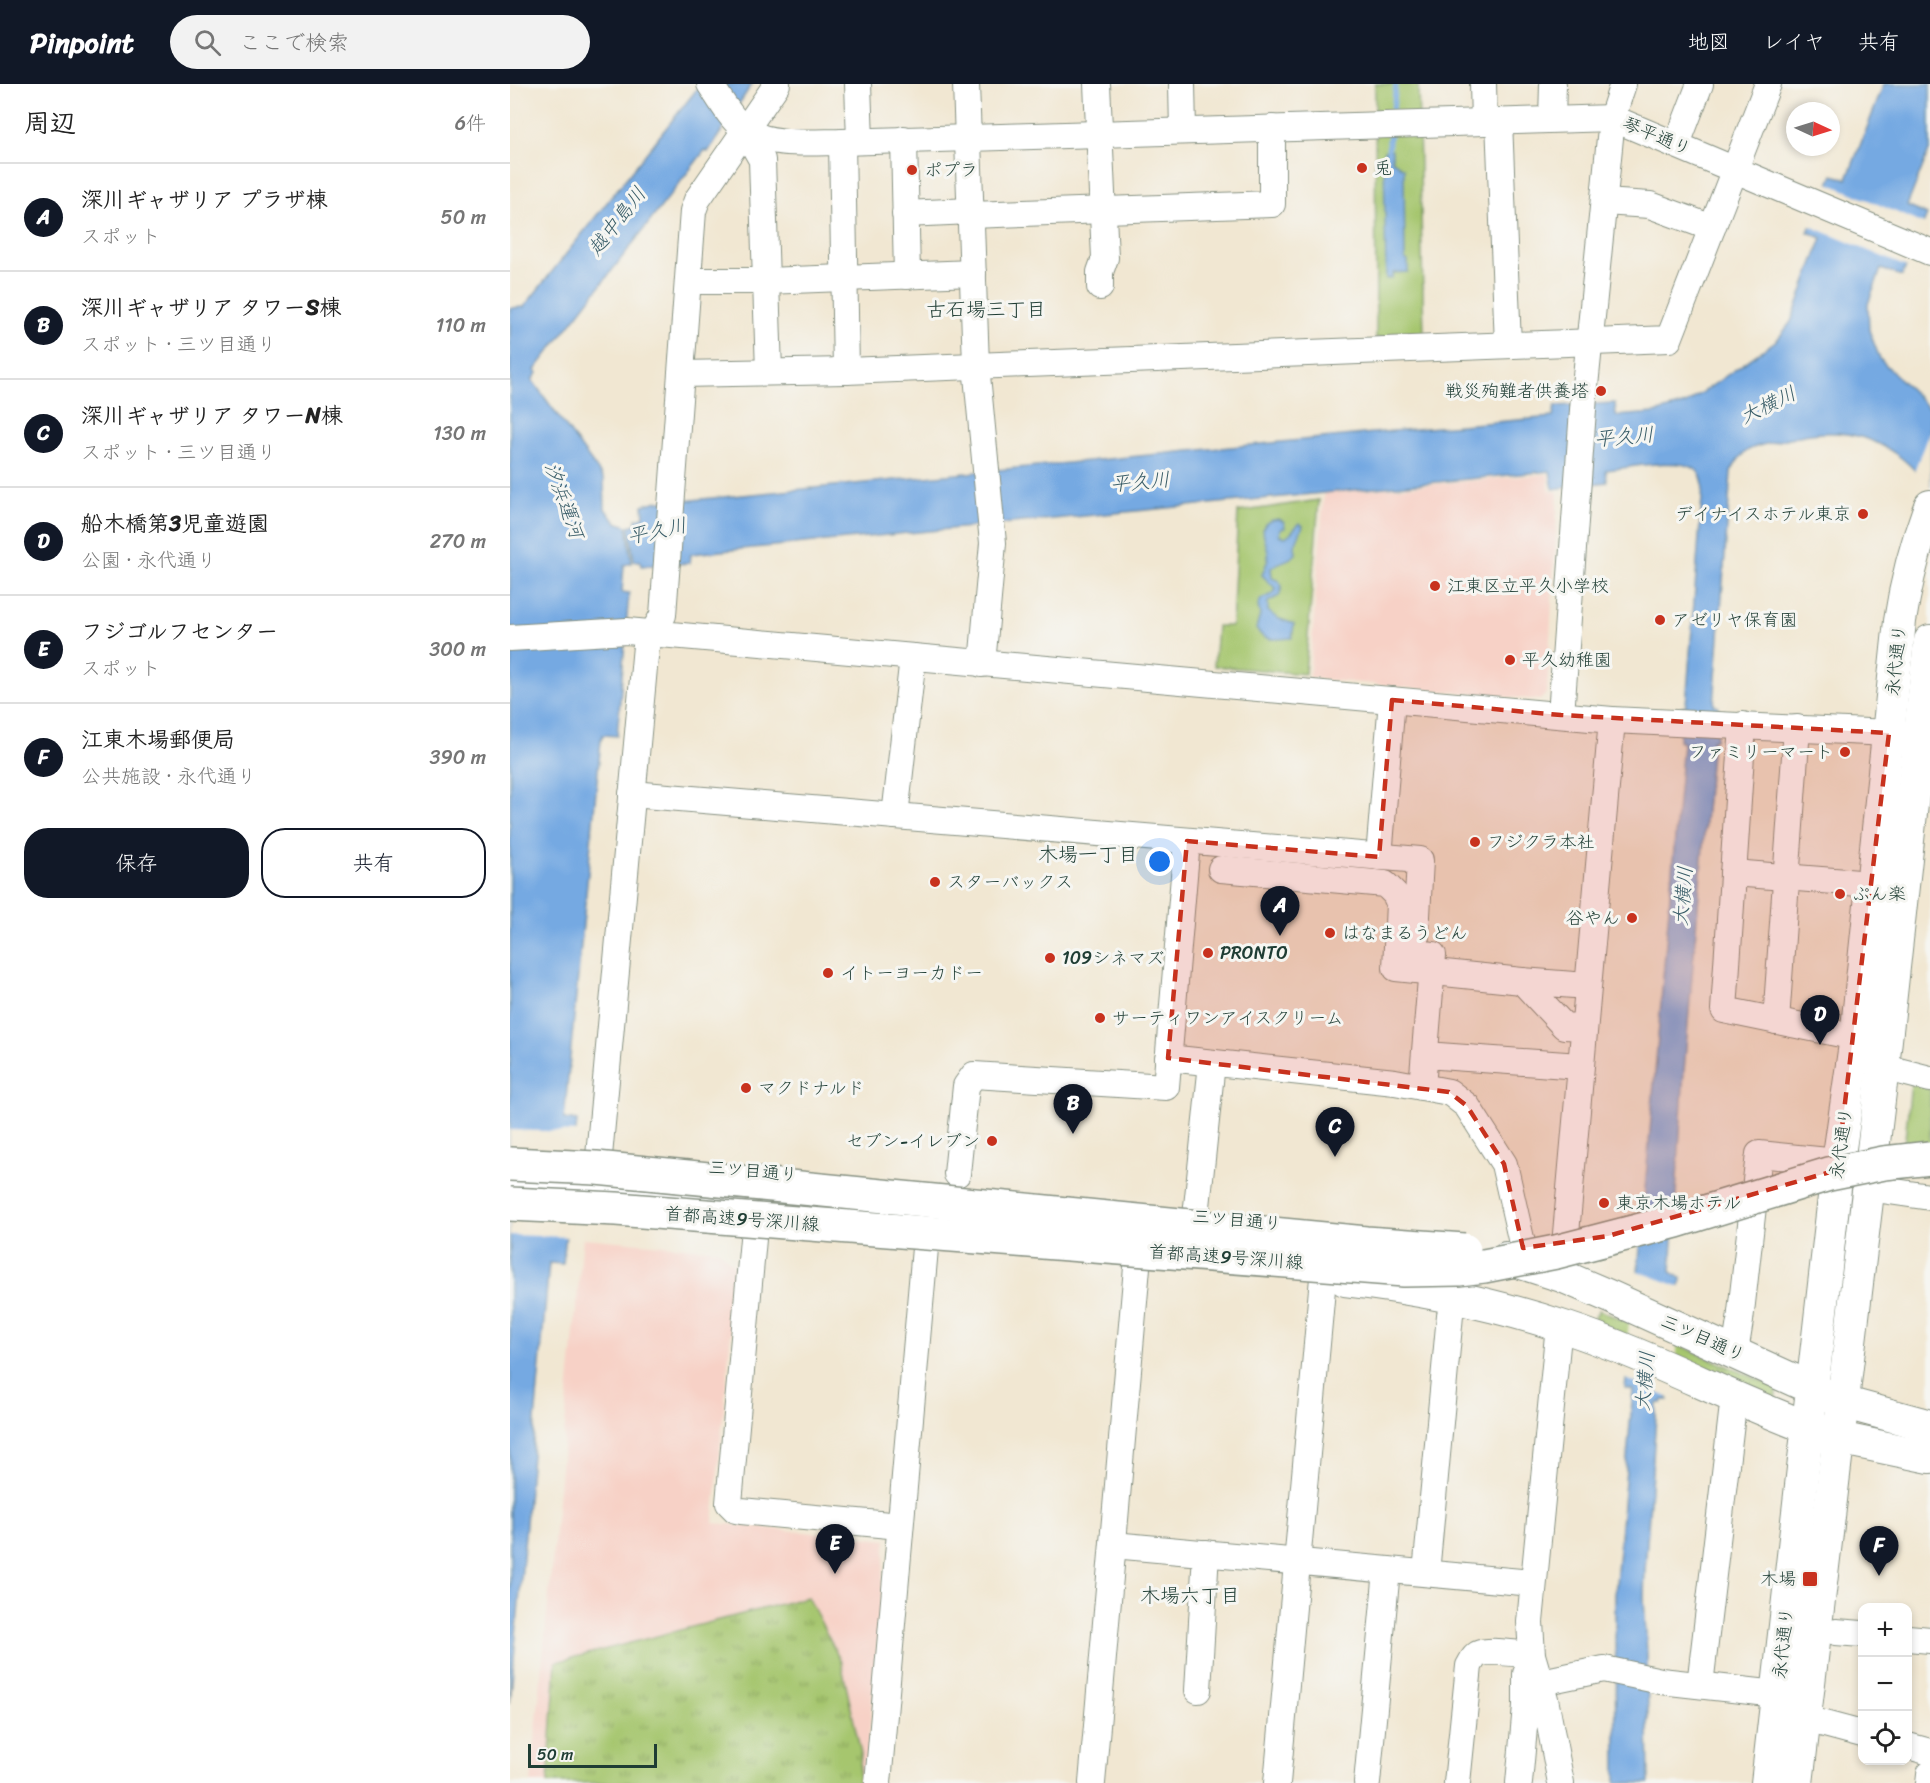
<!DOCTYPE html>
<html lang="ja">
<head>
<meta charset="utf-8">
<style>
  :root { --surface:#fff; --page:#f2f2f2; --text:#222; --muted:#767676; --line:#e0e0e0; --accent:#111827 }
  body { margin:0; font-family:Sriracha,"Klee One",sans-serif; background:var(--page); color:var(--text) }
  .controls { position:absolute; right:18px; bottom:18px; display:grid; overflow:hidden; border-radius:12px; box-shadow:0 3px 9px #0003 }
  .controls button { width:54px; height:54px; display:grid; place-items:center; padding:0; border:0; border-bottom:2px solid var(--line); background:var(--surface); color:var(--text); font:30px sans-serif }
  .compass { position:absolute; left:1276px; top:18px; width:54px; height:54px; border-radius:50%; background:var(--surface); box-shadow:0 3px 9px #0003; rotate:94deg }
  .scale { position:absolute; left:18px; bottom:15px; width:129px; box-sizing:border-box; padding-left:6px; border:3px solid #1f3d34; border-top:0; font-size:16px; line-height:21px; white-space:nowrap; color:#1f3d34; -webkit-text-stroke:4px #f6f6f2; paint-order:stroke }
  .you { position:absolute; left:650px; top:778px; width:21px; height:21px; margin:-15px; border:4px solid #fff; border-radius:50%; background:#1a73e8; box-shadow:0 0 0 9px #1a73e833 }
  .badge { display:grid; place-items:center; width:39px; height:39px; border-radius:50%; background:var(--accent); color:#fff; font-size:20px; font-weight:700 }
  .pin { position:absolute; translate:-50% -50px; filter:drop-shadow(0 2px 3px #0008) }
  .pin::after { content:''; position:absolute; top:32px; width:21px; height:18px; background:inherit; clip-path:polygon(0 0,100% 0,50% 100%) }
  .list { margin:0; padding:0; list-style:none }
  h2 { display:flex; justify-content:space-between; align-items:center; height:78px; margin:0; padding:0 24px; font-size:26px }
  h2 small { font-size:20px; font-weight:400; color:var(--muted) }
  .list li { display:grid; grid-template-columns:39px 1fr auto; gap:18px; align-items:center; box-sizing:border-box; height:108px; padding:0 24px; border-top:2px solid var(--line) }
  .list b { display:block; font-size:22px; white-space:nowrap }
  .list p { margin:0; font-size:20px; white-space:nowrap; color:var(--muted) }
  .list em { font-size:20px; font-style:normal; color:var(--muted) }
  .actions { display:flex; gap:12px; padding:18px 24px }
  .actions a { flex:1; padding:14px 0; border:2px solid var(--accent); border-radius:24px; text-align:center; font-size:21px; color:var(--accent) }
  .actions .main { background:var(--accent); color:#fff }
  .icon { flex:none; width:33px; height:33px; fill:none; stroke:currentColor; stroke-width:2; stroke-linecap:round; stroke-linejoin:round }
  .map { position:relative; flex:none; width:1420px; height:1699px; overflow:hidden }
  header { display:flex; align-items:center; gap:36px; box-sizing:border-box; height:84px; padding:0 30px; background:var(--accent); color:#fff }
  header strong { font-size:28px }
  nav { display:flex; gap:33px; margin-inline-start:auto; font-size:21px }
  .search { width:420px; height:54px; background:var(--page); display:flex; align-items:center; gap:15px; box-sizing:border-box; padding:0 21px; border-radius:33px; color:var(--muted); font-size:22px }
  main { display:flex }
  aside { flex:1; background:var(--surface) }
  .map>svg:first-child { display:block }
  .built { fill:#f7d1c6 }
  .grass { fill:url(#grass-tufts); stroke:#628251; stroke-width:1.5 }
  .green { fill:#a6c66e; stroke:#628251; stroke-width:1.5 }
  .water { fill:#74a9e2; stroke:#4a738b; stroke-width:1.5 }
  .pier { fill:#f1e7d2 }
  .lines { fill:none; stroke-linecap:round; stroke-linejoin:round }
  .stream { stroke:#74a9e2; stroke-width:5 }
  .minor-casing { stroke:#889283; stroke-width:28 }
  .major-casing { stroke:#889283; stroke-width:34 }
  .highway-casing { stroke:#889283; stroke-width:36 }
  .minor { stroke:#fff; stroke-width:26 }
  .major { stroke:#fff; stroke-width:32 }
  .highway { stroke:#fff; stroke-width:33 }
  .highway-bridge-casing { stroke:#889283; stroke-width:36; stroke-linecap:butt }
  .highway-bridge { stroke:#fff; stroke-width:33 }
  .marked { fill:#c8321e; fill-opacity:0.2; stroke:#c8321e; stroke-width:4.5; stroke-dasharray:12 8; stroke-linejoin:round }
  .poi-dot { fill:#c8321e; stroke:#f6f6f2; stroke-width:2 }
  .labels { text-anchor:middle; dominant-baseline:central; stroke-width:6; stroke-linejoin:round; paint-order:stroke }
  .street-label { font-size:18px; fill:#1f3d34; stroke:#f6f6f2 }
  .poi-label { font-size:18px; fill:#1f3d34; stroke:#f6f6f2; text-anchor:start }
  .water-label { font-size:20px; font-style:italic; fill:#395d68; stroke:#f6f6f2 }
  .neighbourhood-label { font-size:20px; fill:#1f3d34; stroke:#f6f6f2 }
</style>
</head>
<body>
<header>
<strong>Pinpoint</strong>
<div class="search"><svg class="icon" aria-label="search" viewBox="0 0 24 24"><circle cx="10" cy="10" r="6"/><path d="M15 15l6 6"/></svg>ここで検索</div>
<nav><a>地図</a><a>レイヤ</a><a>共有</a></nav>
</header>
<main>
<aside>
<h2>周辺<small>6件</small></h2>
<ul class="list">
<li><span class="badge">A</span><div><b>深川ギャザリア プラザ棟</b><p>スポット</p></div><em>50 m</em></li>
<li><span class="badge">B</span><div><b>深川ギャザリア タワーS棟</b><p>スポット · 三ツ目通り</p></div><em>110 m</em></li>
<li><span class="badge">C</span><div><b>深川ギャザリア タワーN棟</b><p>スポット · 三ツ目通り</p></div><em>130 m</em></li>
<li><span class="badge">D</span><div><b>船木橋第3児童遊園</b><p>公園 · 永代通り</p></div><em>270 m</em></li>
<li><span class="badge">E</span><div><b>フジゴルフセンター</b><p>スポット</p></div><em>300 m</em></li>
<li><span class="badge">F</span><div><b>江東木場郵便局</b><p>公共施設 · 永代通り</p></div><em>390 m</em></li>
</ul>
<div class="actions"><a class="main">保存</a><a>共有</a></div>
</aside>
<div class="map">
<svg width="1420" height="1699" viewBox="0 0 1420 1699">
  <defs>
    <pattern id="grass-tufts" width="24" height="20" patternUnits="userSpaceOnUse" patternTransform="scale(1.5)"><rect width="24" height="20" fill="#a6c66e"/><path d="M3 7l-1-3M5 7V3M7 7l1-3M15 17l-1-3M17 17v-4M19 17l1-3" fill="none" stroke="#87a25b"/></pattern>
  </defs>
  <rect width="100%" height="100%" fill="#f6f6f2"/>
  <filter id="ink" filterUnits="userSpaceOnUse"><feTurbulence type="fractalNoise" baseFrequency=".0167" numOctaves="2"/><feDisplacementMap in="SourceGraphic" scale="12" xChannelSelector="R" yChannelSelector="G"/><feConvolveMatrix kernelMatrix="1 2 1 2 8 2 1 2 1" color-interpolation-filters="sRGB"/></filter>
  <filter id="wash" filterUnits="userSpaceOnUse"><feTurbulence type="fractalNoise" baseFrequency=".008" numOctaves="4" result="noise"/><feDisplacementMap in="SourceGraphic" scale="24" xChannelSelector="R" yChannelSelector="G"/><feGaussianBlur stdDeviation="1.35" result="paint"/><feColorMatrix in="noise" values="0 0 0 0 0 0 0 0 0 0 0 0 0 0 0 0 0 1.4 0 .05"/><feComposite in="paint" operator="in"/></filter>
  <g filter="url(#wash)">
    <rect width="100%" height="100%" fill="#f1e7d2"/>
    <g class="built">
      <polygon points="1038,390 1039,407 1048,408 1037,609 1030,616 799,594 814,410"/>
      <polygon points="73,1154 209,1166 227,1185 203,1439 376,1456 355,1699 21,1699"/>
    </g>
    <g class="grass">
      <polygon points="1089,1226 1267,1304 1265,1315 1083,1237"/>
      <polygon points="298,1513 331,1578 351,1670 348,1699 38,1699 46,1578"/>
    </g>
    <g class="green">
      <polygon points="865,0 908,0 914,253 866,254"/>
      <polygon points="809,416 795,590 704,582 707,542 722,542 728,428"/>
      <polygon points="1401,1000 1420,1005 1420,1071 1394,1064"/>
    </g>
    <g class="water">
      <polygon points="191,0 242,0 198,68 195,66 25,286 27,289 22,296 94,395 95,425 106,438 117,442 122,479 114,481 112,508 119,509 107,652 93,651 91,656 54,1035 67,1037 53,1180 39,1179 0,1620 0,603 2,578 0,528 0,224 14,223"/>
      <path d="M 1374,0 L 1420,0 L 1420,64 L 1397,122 L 1417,131 L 1392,192 L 1371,185 L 1358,220 L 1359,246 L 1370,275 L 1420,325 L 1420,402 C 1410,392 1401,381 1390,373 C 1352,344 1312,344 1268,357 C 1241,364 1234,362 1221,388 L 1204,621 L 1208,622 L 1206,655 L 1202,656 L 1174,987 L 1161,1188 L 1171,1194 L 1158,1316 L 1153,1316 L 1152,1319 L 1147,1319 L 1135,1486 L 1134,1513 L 1137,1570 L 1139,1699 L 1106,1699 L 1105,1511 L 1123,1306 L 1115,1304 L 1128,1188 L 1173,659 L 1169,657 L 1172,623 L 1176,622 L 1193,401 C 1192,395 1191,389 1185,385 C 1169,373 1117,384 1096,386 L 1097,398 L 1043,405 L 1040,387 L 181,470 L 180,479 L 131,482 L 130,477 L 124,477 L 119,442 L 126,440 L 126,435 L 134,433 L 133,421 L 148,417 L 182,416 L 894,346 L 1043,333 L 1045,322 L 1105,319 L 1106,332 L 1145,329 L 1176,320 L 1267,256 L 1281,238 L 1312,154 L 1298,148 L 1323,91 L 1337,95 Z"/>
      <polygon points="882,66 882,76 894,85 895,175 898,177 898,188 883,189 882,194 876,195 874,67"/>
      <path d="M 769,435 L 774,438 L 775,444 L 770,445 L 769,451 L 775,453 C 782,450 784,443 790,439 L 793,442 L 785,461 L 786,470 C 778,478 769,477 761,484 L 762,494 L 769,497 L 772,504 L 769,512 L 758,518 L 758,527 L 767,534 L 784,540 L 782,554 C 767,554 756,560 746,545 L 750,531 L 748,522 L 751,515 L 763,510 L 766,505 L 752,491 C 754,485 758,478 758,473 C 760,460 740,437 769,435 Z"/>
    </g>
    <g class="pier">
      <polygon points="1316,98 1416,141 1399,184 1298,141"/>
      <polygon points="1420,346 1420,405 1403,390"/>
      <polygon points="0,1046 69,1048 59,1153 0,1151"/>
      <polygon points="1125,1186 1173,1204 1162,1315 1113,1294"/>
    </g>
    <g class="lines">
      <g class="stream">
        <polyline points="882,34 886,0"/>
        <polyline points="878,67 880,49"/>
      </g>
    </g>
  </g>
  <g filter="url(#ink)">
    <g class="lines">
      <defs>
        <g id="minor">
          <path d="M 200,0 C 210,15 220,34 234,45 C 258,63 303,58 332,58 L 1102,34 L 1420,168"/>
          <polyline points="348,0 350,57"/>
          <polyline points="456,0 466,281 483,459 472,580"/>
          <polyline points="587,0 595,174 590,188 590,203"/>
          <polyline points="672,0 673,47"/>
          <polyline points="973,0 974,37"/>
          <polyline points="1042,35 1043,0"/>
          <polyline points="989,37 998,261"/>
          <polyline points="235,46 252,76 259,288"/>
          <polyline points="394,55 397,192"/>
          <polyline points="332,58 336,287"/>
          <polyline points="1167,60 1190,0"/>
          <polyline points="1094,118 1140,121 1202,144"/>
          <polyline points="395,130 461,127"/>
          <polyline points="461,131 762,120 762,44"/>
          <polyline points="179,197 256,197 463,189"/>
          <polyline points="171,290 336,287 1159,255 1258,0"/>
          <polyline points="0,554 117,547 1102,636 1379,649 1397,654"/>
          <polyline points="1051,631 1074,312 1102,34 1113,0"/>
          <polyline points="1233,641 1214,926 1346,953"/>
          <polyline points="122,710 910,776 905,869 923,871 912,1003"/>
          <polyline points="385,732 403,573"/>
          <polyline points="869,773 882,616"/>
          <polyline points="711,785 875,800 885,810 889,819 886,884 1012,897"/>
          <polyline points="1223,789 1362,800"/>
          <polyline points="1266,937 1287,644"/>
          <polyline points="1074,943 1054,942 1012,897 1077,902"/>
          <polyline points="915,971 1070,982"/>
          <polyline points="658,974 885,998 939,1008 957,1022 994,1080 1017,1181"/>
          <polyline points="1373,983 1420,995"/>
          <polyline points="89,1072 136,562 153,531 183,127 187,116 267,0"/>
          <polyline points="447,1090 456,1002 464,991 656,1003 677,757"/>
          <polyline points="1358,1104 1420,1113"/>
          <polyline points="686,1132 702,979"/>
          <polyline points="244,1144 219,1419 226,1426 231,1427 390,1442"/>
          <polyline points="1053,1183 1102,636"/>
          <polyline points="1049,1241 1020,1538 1022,1571 1035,1615 1051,1699"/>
          <polyline points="1225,1268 1230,1237 1249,1070 1328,1078"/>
          <polyline points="603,1461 1023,1499"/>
          <polyline points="916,1489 940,1231 944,1213"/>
          <polyline points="1326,1548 1352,1550"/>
          <polyline points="1398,1554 1420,1556"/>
          <polyline points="1041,1596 1094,1585 1151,1597 1267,1610"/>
          <polyline points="1190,1601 1224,1313"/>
          <polyline points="688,1606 696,1469"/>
          <polyline points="1277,1630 1352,1650"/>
          <polyline points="1398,1662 1420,1668"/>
          <polyline points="368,1699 418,1130"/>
          <polyline points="582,1699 630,1149"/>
          <polyline points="767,1699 813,1194"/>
          <polyline points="857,1699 877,1486"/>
          <path d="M 947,1699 L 959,1582 C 962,1577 963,1573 968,1570 C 980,1565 1008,1570 1022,1571"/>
          <polyline points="1009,1699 1016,1622 1016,1590"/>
          <polyline points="1419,1699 1420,1690"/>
        </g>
        <g id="major">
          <polyline points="996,1174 1052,1192 1101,1213 1332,1318 1420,1342"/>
          <path d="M 835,1196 C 913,1205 983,1219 1057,1244 C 1139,1271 1216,1313 1297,1343 L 1328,1354 L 1420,1373"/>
          <path d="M 1257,1699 L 1328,1078 L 1346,953 L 1390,537 C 1396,497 1406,460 1420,422"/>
          <polyline points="1287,1699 1373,983 1420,557"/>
        </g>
        <polyline id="highway" points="0,1100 237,1116 318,1128"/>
      </defs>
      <use href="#minor" class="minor-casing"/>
      <use href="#major" class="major-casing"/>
      <use href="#highway" class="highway-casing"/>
      <use href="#minor" class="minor"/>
      <use href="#major" class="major"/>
      <use href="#highway" class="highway"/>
      <defs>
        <g id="highway-bridge">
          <polyline points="0,1080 86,1084 856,1159 954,1166"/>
          <polyline points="0,1120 106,1125 894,1186 949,1185 974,1182 1046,1168 1166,1137 1319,1090 1374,1079 1420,1074"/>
        </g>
      </defs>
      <use href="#highway-bridge" class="highway-bridge-casing"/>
      <use href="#highway-bridge" class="highway-bridge"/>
    </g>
  </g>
  <path class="marked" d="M 882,616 L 1051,631 L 1379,649 L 1327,1086 L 1098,1152 L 1013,1164 L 994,1080 L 957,1022 L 939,1008 L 658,974 L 677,757 L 869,773 Z"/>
  <g class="poi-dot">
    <circle cx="852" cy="84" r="6"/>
    <circle cx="402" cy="86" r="6"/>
    <circle cx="1091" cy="307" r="6"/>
    <circle cx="1353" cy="430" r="6"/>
    <circle cx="925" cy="502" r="6"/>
    <circle cx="1150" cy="536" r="6"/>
    <circle cx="1000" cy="576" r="6"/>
    <circle cx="1335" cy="668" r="6"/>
    <circle cx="965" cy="758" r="6"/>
    <circle cx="425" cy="798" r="6"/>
    <circle cx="1330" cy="810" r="6"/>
    <circle cx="1122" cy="834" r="6"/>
    <circle cx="820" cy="849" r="6"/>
    <circle cx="698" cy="869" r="6"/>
    <circle cx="540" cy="874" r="6"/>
    <circle cx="318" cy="889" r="6"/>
    <circle cx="590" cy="934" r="6"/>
    <circle cx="236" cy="1004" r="6"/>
    <circle cx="482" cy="1057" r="6"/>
    <circle cx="1094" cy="1119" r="6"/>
    <rect x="1292" y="1487" width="16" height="16" rx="3"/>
  </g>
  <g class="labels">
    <g class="street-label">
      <text transform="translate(1147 52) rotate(23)">琴平通り</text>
      <text transform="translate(1386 576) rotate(-84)">永代通り</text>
      <text transform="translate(1331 1059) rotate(-82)">永代通り</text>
      <text transform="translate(243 1087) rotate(5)">三ツ目通り</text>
      <text transform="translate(232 1135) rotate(4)">首都高速9号深川線</text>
      <text transform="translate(727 1136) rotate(5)">三ツ目通り</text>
      <text transform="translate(716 1173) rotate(4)">首都高速9号深川線</text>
      <text transform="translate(1193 1254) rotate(24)">三ツ目通り</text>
      <text transform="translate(1273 1559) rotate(-84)">永代通り</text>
    </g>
    <g class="poi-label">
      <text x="864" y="84">兎</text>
      <text x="414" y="86">ポプラ</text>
      <text x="1079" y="307" text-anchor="end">戦災殉難者供養塔</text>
      <text x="1341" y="430" text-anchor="end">デイナイスホテル東京</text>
      <text x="937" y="502">江東区立平久小学校</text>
      <text x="1162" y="536">アゼリヤ保育園</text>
      <text x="1012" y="576">平久幼稚園</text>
      <text x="1323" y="668" text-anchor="end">ファミリーマート</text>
      <text x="977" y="758">フジクラ本社</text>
      <text x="437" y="798">スターバックス</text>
      <text x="1342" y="810">ぷん楽</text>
      <text x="1110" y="834" text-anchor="end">谷やん</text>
      <text x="832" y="849">はなまるうどん</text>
      <text x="710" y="869">PRONTO</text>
      <text x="552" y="874">109シネマズ</text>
      <text x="330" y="889">イトーヨーカドー</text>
      <text x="602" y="934">サーティワンアイスクリーム</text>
      <text x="248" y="1004">マクドナルド</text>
      <text x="470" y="1057" text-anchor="end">セブン-イレブン</text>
      <text x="1106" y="1119">東京木場ホテル</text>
      <text x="1286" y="1495" text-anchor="end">木場</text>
    </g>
    <g class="water-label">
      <text transform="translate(107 137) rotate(-52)">越中島川</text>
      <text transform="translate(1258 321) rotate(-26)">大横川</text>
      <text transform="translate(1114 353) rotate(-5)">平久川</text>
      <text transform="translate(630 398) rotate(-5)">平久川</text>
      <text transform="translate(54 416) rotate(70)">汐浜運河</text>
      <text transform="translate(147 447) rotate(-12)">平久川</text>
      <text transform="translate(1173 812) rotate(-85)">大横川</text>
      <text transform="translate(1135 1297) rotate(-85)">大横川</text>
    </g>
    <g class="neighbourhood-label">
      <text x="476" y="225">古石場三丁目</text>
      <text x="578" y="770">木場一丁目</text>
      <text x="680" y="1511">木場六丁目</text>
    </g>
  </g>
</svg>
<div class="controls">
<button>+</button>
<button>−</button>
<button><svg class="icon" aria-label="locate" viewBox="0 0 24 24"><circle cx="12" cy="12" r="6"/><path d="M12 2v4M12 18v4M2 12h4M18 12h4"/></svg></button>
</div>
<svg class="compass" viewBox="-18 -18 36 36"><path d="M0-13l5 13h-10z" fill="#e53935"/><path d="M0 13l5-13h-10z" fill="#767676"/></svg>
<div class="scale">50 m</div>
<div class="you"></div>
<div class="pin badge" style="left:770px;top:852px">A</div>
<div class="pin badge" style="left:563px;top:1050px">B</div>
<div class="pin badge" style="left:825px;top:1073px">C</div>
<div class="pin badge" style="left:1310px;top:961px">D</div>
<div class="pin badge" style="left:325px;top:1490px">E</div>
<div class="pin badge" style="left:1369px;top:1492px">F</div>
</div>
</main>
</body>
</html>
